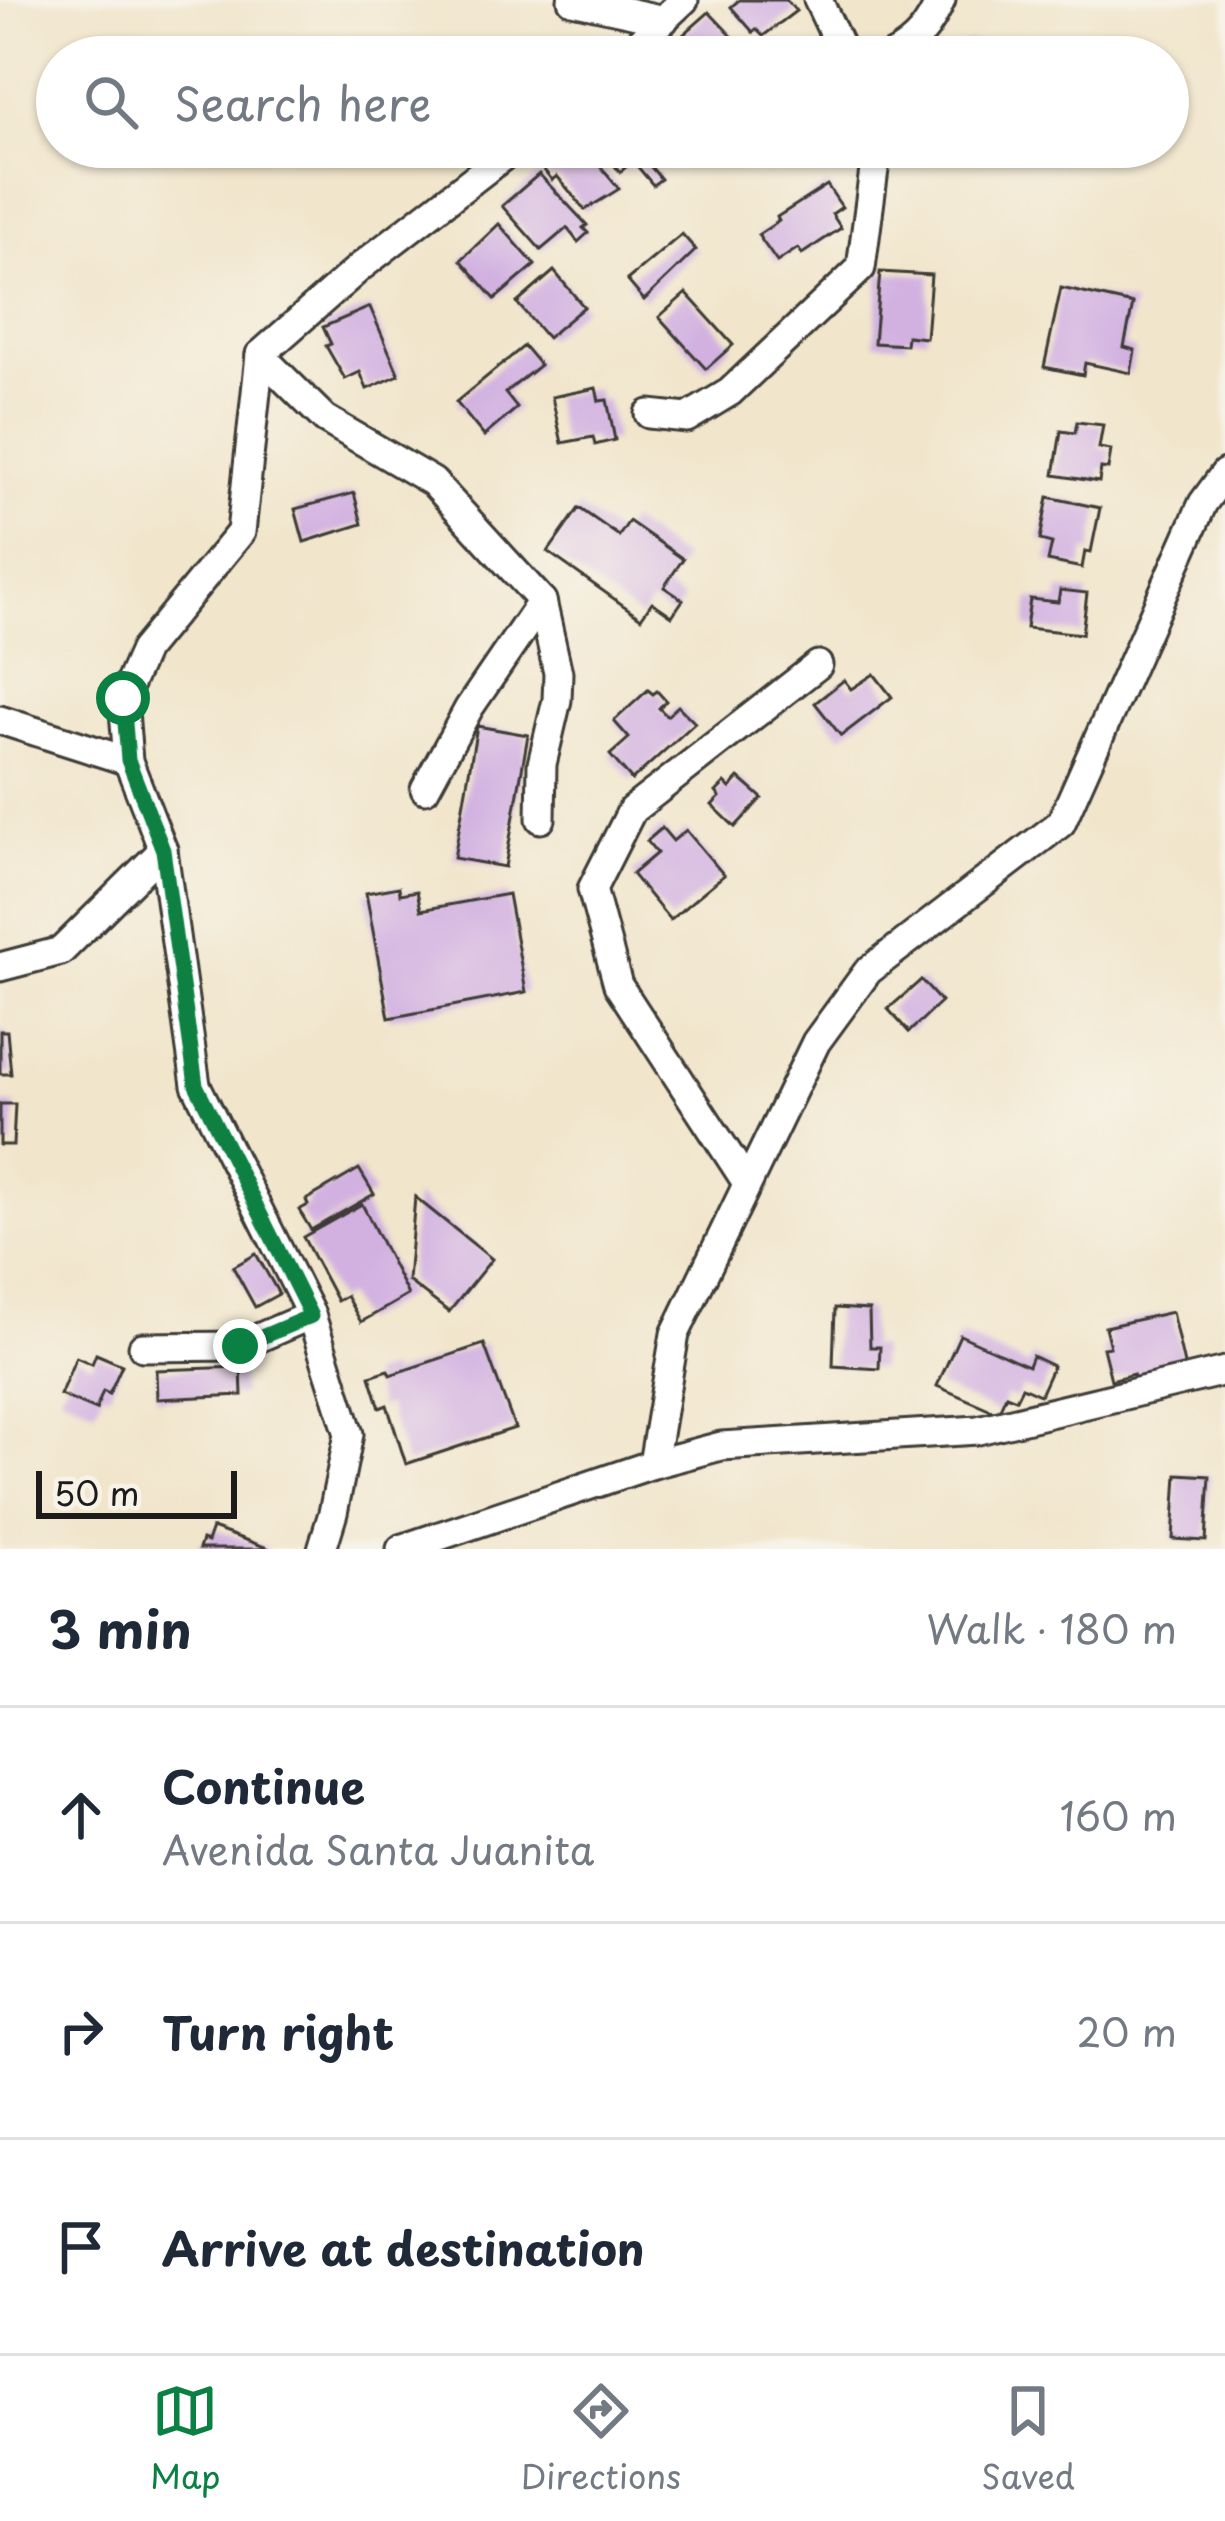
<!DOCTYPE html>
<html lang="en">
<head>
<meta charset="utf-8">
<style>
  :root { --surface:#fff; --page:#f2f2f3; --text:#1f2937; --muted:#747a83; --line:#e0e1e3; --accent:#0b8043 }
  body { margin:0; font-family:"Playpen Sans",sans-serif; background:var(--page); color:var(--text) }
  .scale { position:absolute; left:36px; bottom:30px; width:201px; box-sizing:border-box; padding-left:12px; border:6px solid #1c1c1c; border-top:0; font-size:33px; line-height:42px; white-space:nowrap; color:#1c1c1c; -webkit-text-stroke:9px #f7f3e8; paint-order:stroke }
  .stop { position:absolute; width:36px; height:36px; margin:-27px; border:9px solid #0b8043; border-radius:50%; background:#fff }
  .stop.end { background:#0b8043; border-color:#fff; box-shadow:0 3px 12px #0008 }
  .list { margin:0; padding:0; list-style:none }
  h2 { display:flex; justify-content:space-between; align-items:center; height:156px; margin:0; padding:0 48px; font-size:51px }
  h2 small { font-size:39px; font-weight:400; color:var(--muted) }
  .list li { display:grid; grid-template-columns:78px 1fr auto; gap:36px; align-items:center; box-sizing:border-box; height:216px; padding:0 48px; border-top:3px solid var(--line) }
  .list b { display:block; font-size:45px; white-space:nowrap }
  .list p { margin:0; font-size:39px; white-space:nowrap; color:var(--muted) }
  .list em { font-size:39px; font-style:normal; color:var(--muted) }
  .icon { flex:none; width:66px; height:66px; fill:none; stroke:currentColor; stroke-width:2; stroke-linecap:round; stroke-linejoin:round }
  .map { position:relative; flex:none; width:1225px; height:1549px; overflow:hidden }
  .search { position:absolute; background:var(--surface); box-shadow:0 3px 9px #0004; left:36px; right:36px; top:36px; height:132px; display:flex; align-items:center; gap:30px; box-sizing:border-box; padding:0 42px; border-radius:66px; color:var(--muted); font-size:45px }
  .sheet { height:804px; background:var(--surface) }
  nav { display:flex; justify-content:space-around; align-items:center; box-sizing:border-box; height:168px; border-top:3px solid var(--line); background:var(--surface); font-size:33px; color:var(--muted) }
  nav a { display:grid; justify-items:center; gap:6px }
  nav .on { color:var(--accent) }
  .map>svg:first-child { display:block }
  .building { fill:#d2b1e1 }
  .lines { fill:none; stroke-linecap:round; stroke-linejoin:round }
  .minor-casing { stroke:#3c3a36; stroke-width:33 }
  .minor { stroke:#fff; stroke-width:27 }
  .route { stroke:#0b8043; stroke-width:15 }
</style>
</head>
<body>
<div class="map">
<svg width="1225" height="1549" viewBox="0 0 1225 1549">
  <rect width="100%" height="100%" fill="#f7f3e8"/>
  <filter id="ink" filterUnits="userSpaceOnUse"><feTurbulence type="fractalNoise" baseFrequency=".00833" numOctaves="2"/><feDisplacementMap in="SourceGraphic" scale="24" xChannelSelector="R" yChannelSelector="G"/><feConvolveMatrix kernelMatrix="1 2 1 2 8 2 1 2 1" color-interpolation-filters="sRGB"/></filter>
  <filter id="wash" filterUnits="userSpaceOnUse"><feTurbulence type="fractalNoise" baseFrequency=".004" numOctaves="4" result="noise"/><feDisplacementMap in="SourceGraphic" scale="48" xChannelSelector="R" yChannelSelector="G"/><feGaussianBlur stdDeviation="2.7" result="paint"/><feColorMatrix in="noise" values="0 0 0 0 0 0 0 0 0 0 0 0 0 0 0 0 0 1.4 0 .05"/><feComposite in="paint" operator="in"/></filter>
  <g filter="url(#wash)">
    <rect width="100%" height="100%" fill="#f1e5cb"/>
    <g id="blocks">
      <g class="building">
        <polygon points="739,0 786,0 796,11 763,36 756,29 753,32 731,7"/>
        <polygon points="709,12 748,53 744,57 705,57 684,34"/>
        <polygon points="969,41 983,51 987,48 996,57 951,57"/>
        <polygon points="550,147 589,147 588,152 619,189 585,210 557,176 552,180 535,159"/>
        <polygon points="599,147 650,147 641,155 661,179 653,185 633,161 620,172"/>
        <polygon points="539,174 587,225 583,228 588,233 578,242 567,228 541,250 502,206"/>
        <polygon points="827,185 842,207 832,214 841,228 802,254 798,248 777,262 758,235 779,221 777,217"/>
        <polygon points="499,224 535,265 495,299 461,260"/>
        <polygon points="682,234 696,250 644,300 627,280"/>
        <polygon points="554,271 584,307 547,338 517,303"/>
        <polygon points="880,272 931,275 926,338 907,336 906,345 874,343"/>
        <polygon points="1061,288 1133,304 1124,347 1135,350 1131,373 1085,363 1083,375 1044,367"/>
        <polygon points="686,293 733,345 706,369 659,317"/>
        <polygon points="370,307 399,375 367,389 360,372 345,379 326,346 331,344 323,327"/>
        <polygon points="524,346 540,365 505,393 517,408 484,436 456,402"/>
        <polygon points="596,388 599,401 607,400 615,440 595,445 593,437 562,443 552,397"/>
        <polygon points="1077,422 1103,425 1099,448 1111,450 1108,469 1101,468 1099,482 1054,475 1061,431 1075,433"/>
        <polygon points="354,493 362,524 304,542 295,509"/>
        <polygon points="1048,497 1100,508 1091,552 1085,551 1082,568 1048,561 1052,543 1040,540"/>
        <polygon points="579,508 619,536 629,521 683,559 664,587 683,600 672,616 652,602 641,618 548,552"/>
        <polygon points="1060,590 1087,593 1082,634 1026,628 1030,599 1058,602"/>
        <polygon points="874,674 892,697 841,736 815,703 844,680 851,689"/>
        <polygon points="648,690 653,694 657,691 666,701 659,708 667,716 678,706 695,723 632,780 610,755 629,738 614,721"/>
        <polygon points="477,726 528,735 505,867 454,858"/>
        <polygon points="739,778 762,798 735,827 712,805 720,797 716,792 725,783 730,788"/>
        <polygon points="662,828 673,841 686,830 724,875 670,920 632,874 657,853 647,841"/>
        <polygon points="399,887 400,894 417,891 421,910 508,894 526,992 389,1018 366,893"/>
        <polygon points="921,980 941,1002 909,1032 888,1009"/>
        <polygon points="0,1031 7,1031 11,1074 0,1074"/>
        <polygon points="0,1104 15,1104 13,1145 0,1145"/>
        <polygon points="359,1169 374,1194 311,1230 299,1210 308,1205 306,1200"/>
        <polygon points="415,1197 492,1259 449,1312 408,1281"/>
        <polygon points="362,1204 408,1295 361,1322 346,1296 337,1301 303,1237"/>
        <polygon points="256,1254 279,1294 255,1307 233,1267"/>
        <polygon points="835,1308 869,1310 870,1347 880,1347 879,1369 833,1366"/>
        <polygon points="1172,1312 1185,1369 1135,1380 1133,1374 1111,1380 1103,1348 1110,1347 1105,1327"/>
        <polygon points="960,1335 1028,1366 1032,1356 1053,1366 1040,1395 1022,1387 1016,1399 1006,1395 998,1413 937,1386"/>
        <polygon points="484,1344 515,1428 406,1464 387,1405 380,1408 370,1376 388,1370 390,1375"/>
        <polygon points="96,1354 122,1365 109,1394 103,1391 96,1410 60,1395 76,1357 92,1364"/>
        <polygon points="241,1367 242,1395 157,1399 156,1370"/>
        <polygon points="1177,1474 1210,1476 1206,1541 1173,1539"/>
        <polygon points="212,1528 268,1548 268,1549 199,1549 202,1540 207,1542"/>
      </g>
    </g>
  </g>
  <g filter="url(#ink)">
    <use href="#blocks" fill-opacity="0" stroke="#3c3a36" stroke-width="3"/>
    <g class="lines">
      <defs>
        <g id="minor">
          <polyline points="572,0 664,20"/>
          <polyline points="818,0 845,57"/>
          <polyline points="623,57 684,0"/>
          <path d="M 891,57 C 917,43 929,27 941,0"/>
          <polyline points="260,355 325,419 433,482 542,601 558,673 557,700 542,764 541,819"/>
          <polyline points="649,414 687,418 730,392 861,268 877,147"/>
          <polyline points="0,720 128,761"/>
          <polyline points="425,789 469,708 542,601"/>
          <polyline points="0,967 61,951 163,850"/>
          <polyline points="747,1183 618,985 592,889 632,810 818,665"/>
          <polyline points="143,1347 240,1346 311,1315"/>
          <polyline points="653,1464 675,1334 816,1042 868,971 1061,823 1203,503 1225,473"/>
          <polyline points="322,1549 333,1513 349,1434 311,1315 196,1085 163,850 128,761 123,698 144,650 241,532 260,355 359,268 515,147"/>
          <polyline points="401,1549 653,1464 721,1446 978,1430 1225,1371"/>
        </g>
      </defs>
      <use href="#minor" class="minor-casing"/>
      <use href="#minor" class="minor"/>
    </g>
  </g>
  <g class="lines" filter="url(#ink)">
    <polyline class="route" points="123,698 128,760 163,850 196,1085 311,1316 240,1346"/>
  </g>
</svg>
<div class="scale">50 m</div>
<div class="stop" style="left:123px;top:698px"></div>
<div class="stop end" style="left:240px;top:1346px"></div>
<div class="search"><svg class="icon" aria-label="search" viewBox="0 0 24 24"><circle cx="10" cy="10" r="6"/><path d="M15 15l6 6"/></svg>Search here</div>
</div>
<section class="sheet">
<h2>3 min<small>Walk · 180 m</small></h2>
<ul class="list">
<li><svg class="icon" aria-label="ahead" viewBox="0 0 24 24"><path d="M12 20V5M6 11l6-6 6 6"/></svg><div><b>Continue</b><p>Avenida Santa Juanita</p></div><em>160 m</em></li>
<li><svg class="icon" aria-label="right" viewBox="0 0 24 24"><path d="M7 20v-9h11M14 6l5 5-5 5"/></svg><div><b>Turn right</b></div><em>20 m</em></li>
<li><svg class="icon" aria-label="arrive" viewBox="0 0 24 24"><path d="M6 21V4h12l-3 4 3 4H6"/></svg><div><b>Arrive at destination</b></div></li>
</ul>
</section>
<nav>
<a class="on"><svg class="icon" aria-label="map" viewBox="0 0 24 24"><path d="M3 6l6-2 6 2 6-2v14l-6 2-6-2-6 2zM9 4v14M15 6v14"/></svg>Map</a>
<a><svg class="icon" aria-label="directions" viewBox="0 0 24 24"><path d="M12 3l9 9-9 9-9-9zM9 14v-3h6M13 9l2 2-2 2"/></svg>Directions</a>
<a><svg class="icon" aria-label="saved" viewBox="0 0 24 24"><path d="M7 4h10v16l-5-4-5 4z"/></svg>Saved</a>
</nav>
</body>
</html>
